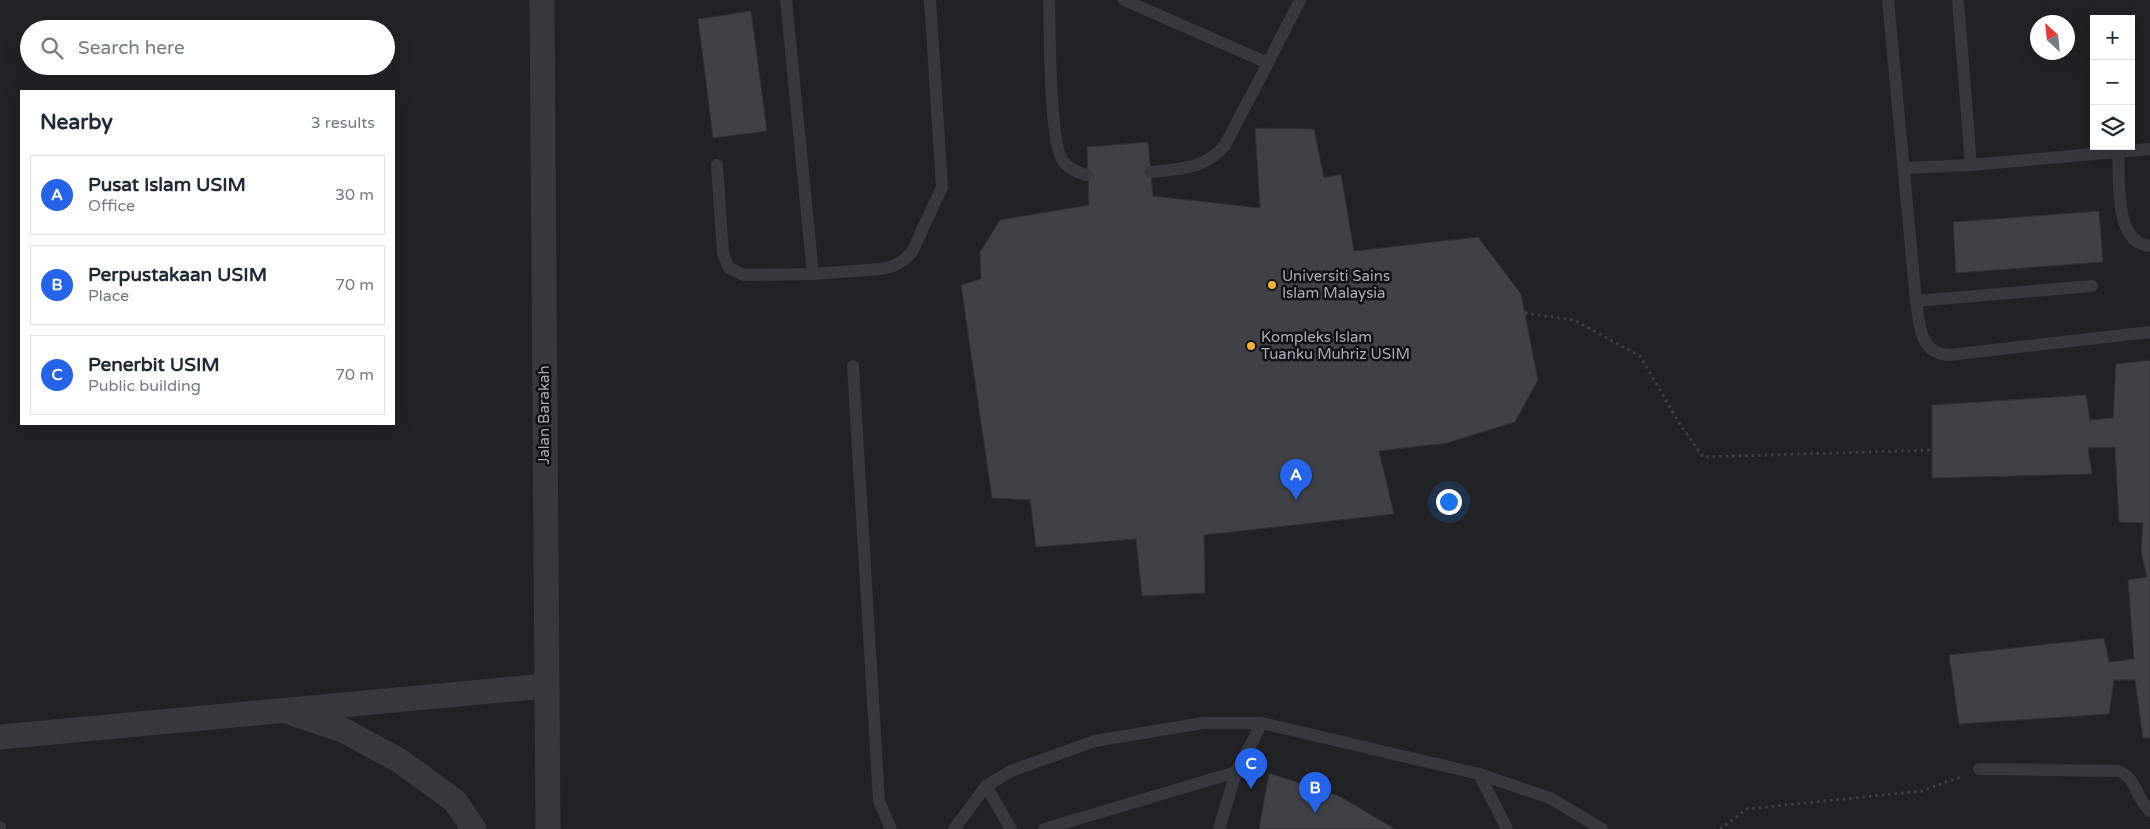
<!DOCTYPE html>
<html lang="en">
<head>
<meta charset="utf-8">
<style>
  :root { --surface:#fff; --page:#f6f6f7; --text:#1f2937; --muted:#747a83; --line:#e0e1e3; --accent:#2563eb }
  body { margin:0; font-family:"Varela Round",sans-serif; background:var(--page); color:var(--text) }
  .controls { position:absolute; right:15px; top:15px; display:grid; overflow:hidden; border-radius:0px; box-shadow:0 5px 20px #0002 }
  .controls button { width:45px; height:45px; display:grid; place-items:center; padding:0; border:0; border-bottom:1px solid var(--line); background:var(--surface); color:var(--text); font:25px sans-serif }
  .compass { position:absolute; left:2030px; top:15px; width:45px; height:45px; border-radius:50%; background:var(--surface); box-shadow:0 5px 20px #0002; rotate:333deg }
  .you { position:absolute; left:1448px; top:501px; width:18px; height:18px; margin:-12px; border:4px solid #fff; border-radius:50%; background:#1a73e8; box-shadow:0 0 0 8px #1a73e833 }
  .badge { display:grid; place-items:center; width:32px; height:32px; border-radius:50%; background:var(--accent); color:#fff; font-size:16px; font-weight:700 }
  .pin { position:absolute; translate:-50% -41px; filter:drop-shadow(0 1px 2px #0008) }
  .pin::after { content:''; position:absolute; top:26px; width:18px; height:15px; background:inherit; clip-path:polygon(0 0,100% 0,50% 100%) }
  .list { margin:0; padding:0; list-style:none }
  h2 { display:flex; justify-content:space-between; align-items:center; height:65px; margin:0; padding:0 20px; font-size:21px }
  h2 small { font-size:16px; font-weight:400; color:var(--muted) }
  .list li { display:grid; grid-template-columns:32px 1fr auto; gap:15px; align-items:center; box-sizing:border-box; height:80px; margin:0 10px 10px; padding:0 10px; border:1px solid var(--line); border-radius:0px }
  .list b { display:block; font-size:19px; white-space:nowrap }
  .list p { margin:0; font-size:16px; white-space:nowrap; color:var(--muted) }
  .list em { font-size:16px; font-style:normal; color:var(--muted) }
  .icon { flex:none; width:28px; height:28px; fill:none; stroke:currentColor; stroke-width:2; stroke-linecap:round; stroke-linejoin:round }
  .map { position:relative; flex:none; width:2150px; height:829px; overflow:hidden }
  .search { position:absolute; background:var(--surface); box-shadow:0 5px 20px #0002; left:20px; top:20px; width:375px; height:55px; display:flex; align-items:center; gap:12px; box-sizing:border-box; padding:0 18px; border-radius:28px; color:var(--muted); font-size:19px }
  .panel { position:absolute; background:var(--surface); box-shadow:0 5px 20px #0002; left:20px; top:90px; width:375px; height:335px; border-radius:0px }
  .map>svg:first-child { display:block }
  .built { fill:#222225; fill-rule:evenodd }
  .building { fill:#404145; stroke:#303034 }
  .lines { fill:none; stroke-linecap:round; stroke-linejoin:round }
  .path { stroke:#3d3f44; stroke-width:3; stroke-dasharray:2.5 4; stroke-linecap:butt }
  .lane { stroke:#37383d; stroke-width:12 }
  .street { stroke:#37383d; stroke-width:25 }
  .poi-dot { fill:#f2b134; stroke:#111113; stroke-width:2 }
  .labels { text-anchor:middle; dominant-baseline:central; stroke-width:5; stroke-linejoin:round; paint-order:stroke }
  .poi-label { font-size:15px; fill:#a8adb8; stroke:#111113; text-anchor:start }
  .street-label { font-size:15px; fill:#a8adb8; stroke:#111113 }
</style>
</head>
<body>
<div class="map">
<svg width="2150" height="829" viewBox="0 0 2150 829">
  <rect width="100%" height="100%" fill="#161618"/>
  <path class="built" d="M 0,0 L 2150,0 L 2150,829 L 0,829 ZM 2094,19 L 2131,19 L 2131,146 L 2094,146 ZM 2038,22 L 2068,22 L 2068,52 L 2038,52 ZM 29,29 L 386,29 L 386,66 L 29,66 ZM 21,91 L 394,91 L 394,424 L 21,424 Z"/>
  <g class="building">
    <polygon points="751,11 767,131 713,138 698,19"/>
    <polygon points="1255,128 1314,129 1324,178 1341,174 1354,251 1478,237 1521,294 1538,380 1515,422 1447,443 1379,451 1394,514 1204,535 1205,593 1142,596 1136,539 1036,547 1030,500 992,498 961,285 981,279 980,252 1000,220 1089,205 1087,147 1148,142 1153,196 1260,208"/>
    <polygon points="2099,211 2103,262 1956,273 1953,222"/>
    <polygon points="2150,360 2150,738 2143,738 2135,680 2114,680 2109,714 1959,724 1949,655 2104,638 2109,662 2134,659 2128,580 2147,577 2141,552 2143,523 2119,522 2115,447 2088,448 2092,474 1932,478 1932,405 2086,395 2090,420 2113,418 2116,364"/>
    <polygon points="1269,773 1341,797 1395,829 1259,829"/>
  </g>
  <g class="lines">
    <g class="path">
      <polyline points="1525,313 1574,320 1640,356 1678,421 1703,457 1932,450"/>
      <polyline points="1720,829 1747,809 1922,791 1960,777"/>
    </g>
    <g class="lane">
      <path d="M 1049,0 C 1050,28 1049,144 1063,161 C 1069,169 1077,172 1086,175"/>
      <polyline points="1124,0 1268,63 1300,0"/>
      <path d="M 1888,0 L 1916,301 C 1920,325 1919,354 1949,355 L 2150,332"/>
      <polyline points="1958,0 1971,165"/>
      <path d="M 2118,151 C 2120,178 2113,243 2150,246"/>
      <polyline points="717,165 723,253 729,268 744,275 813,274 786,0"/>
      <polyline points="1905,168 1971,165 2150,149"/>
      <path d="M 1151,172 C 1180,169 1206,169 1225,145 L 1268,63"/>
      <polyline points="813,274 881,269 893,266 904,260 912,252 942,187 930,0"/>
      <polyline points="1916,301 2092,286"/>
      <polyline points="853,366 879,801 891,829"/>
      <path d="M 1979,769 L 2118,771 C 2137,777 2136,800 2150,811"/>
      <polyline points="1479,774 1507,829"/>
      <polyline points="986,786 1011,829"/>
      <polyline points="0,827 0,829"/>
      <polyline points="954,829 986,786 1011,771 1095,741 1203,723 1262,723 1479,774 1550,798 1602,829"/>
      <polyline points="1044,829 1236,772"/>
      <polyline points="1219,829 1236,772 1262,723"/>
    </g>
    <g class="street">
      <polyline points="542,0 548,829"/>
      <polyline points="294,714 345,731 400,761 455,801 474,829"/>
      <polyline points="0,737 545,686"/>
    </g>
  </g>
  <g class="poi-dot">
    <circle cx="1272" cy="285" r="5"/>
    <circle cx="1251" cy="346" r="5"/>
  </g>
  <g class="labels">
    <g class="poi-label">
      <text x="1282" y="276">Universiti Sains<tspan x="1282" dy="17">Islam Malaysia</tspan></text>
      <text x="1261" y="337">Kompleks Islam<tspan x="1261" dy="17">Tuanku Muhriz USIM</tspan></text>
    </g>
    <g class="street-label">
      <text transform="translate(544 415) rotate(-90)">Jalan Barakah</text>
    </g>
  </g>
</svg>
<div class="controls">
<button>+</button>
<button>−</button>
<button><svg class="icon" aria-label="layers" viewBox="0 0 24 24"><path d="M12 4l9 5-9 5-9-5zM3 14l9 5 9-5"/></svg></button>
</div>
<svg class="compass" viewBox="-18 -18 36 36"><path d="M0-13l5 13h-10z" fill="#e53935"/><path d="M0 13l5-13h-10z" fill="#747a83"/></svg>
<div class="you"></div>
<div class="pin badge" style="left:1296px;top:500px">A</div>
<div class="pin badge" style="left:1315px;top:813px">B</div>
<div class="pin badge" style="left:1251px;top:789px">C</div>
<div class="search"><svg class="icon" aria-label="search" viewBox="0 0 24 24"><circle cx="10" cy="10" r="6"/><path d="M15 15l6 6"/></svg>Search here</div>
<section class="panel">
<h2>Nearby<small>3 results</small></h2>
<ul class="list">
<li><span class="badge">A</span><div><b>Pusat Islam USIM</b><p>Office</p></div><em>30 m</em></li>
<li><span class="badge">B</span><div><b>Perpustakaan USIM</b><p>Place</p></div><em>70 m</em></li>
<li><span class="badge">C</span><div><b>Penerbit USIM</b><p>Public building</p></div><em>70 m</em></li>
</ul>
</section>
</div>
</body>
</html>
